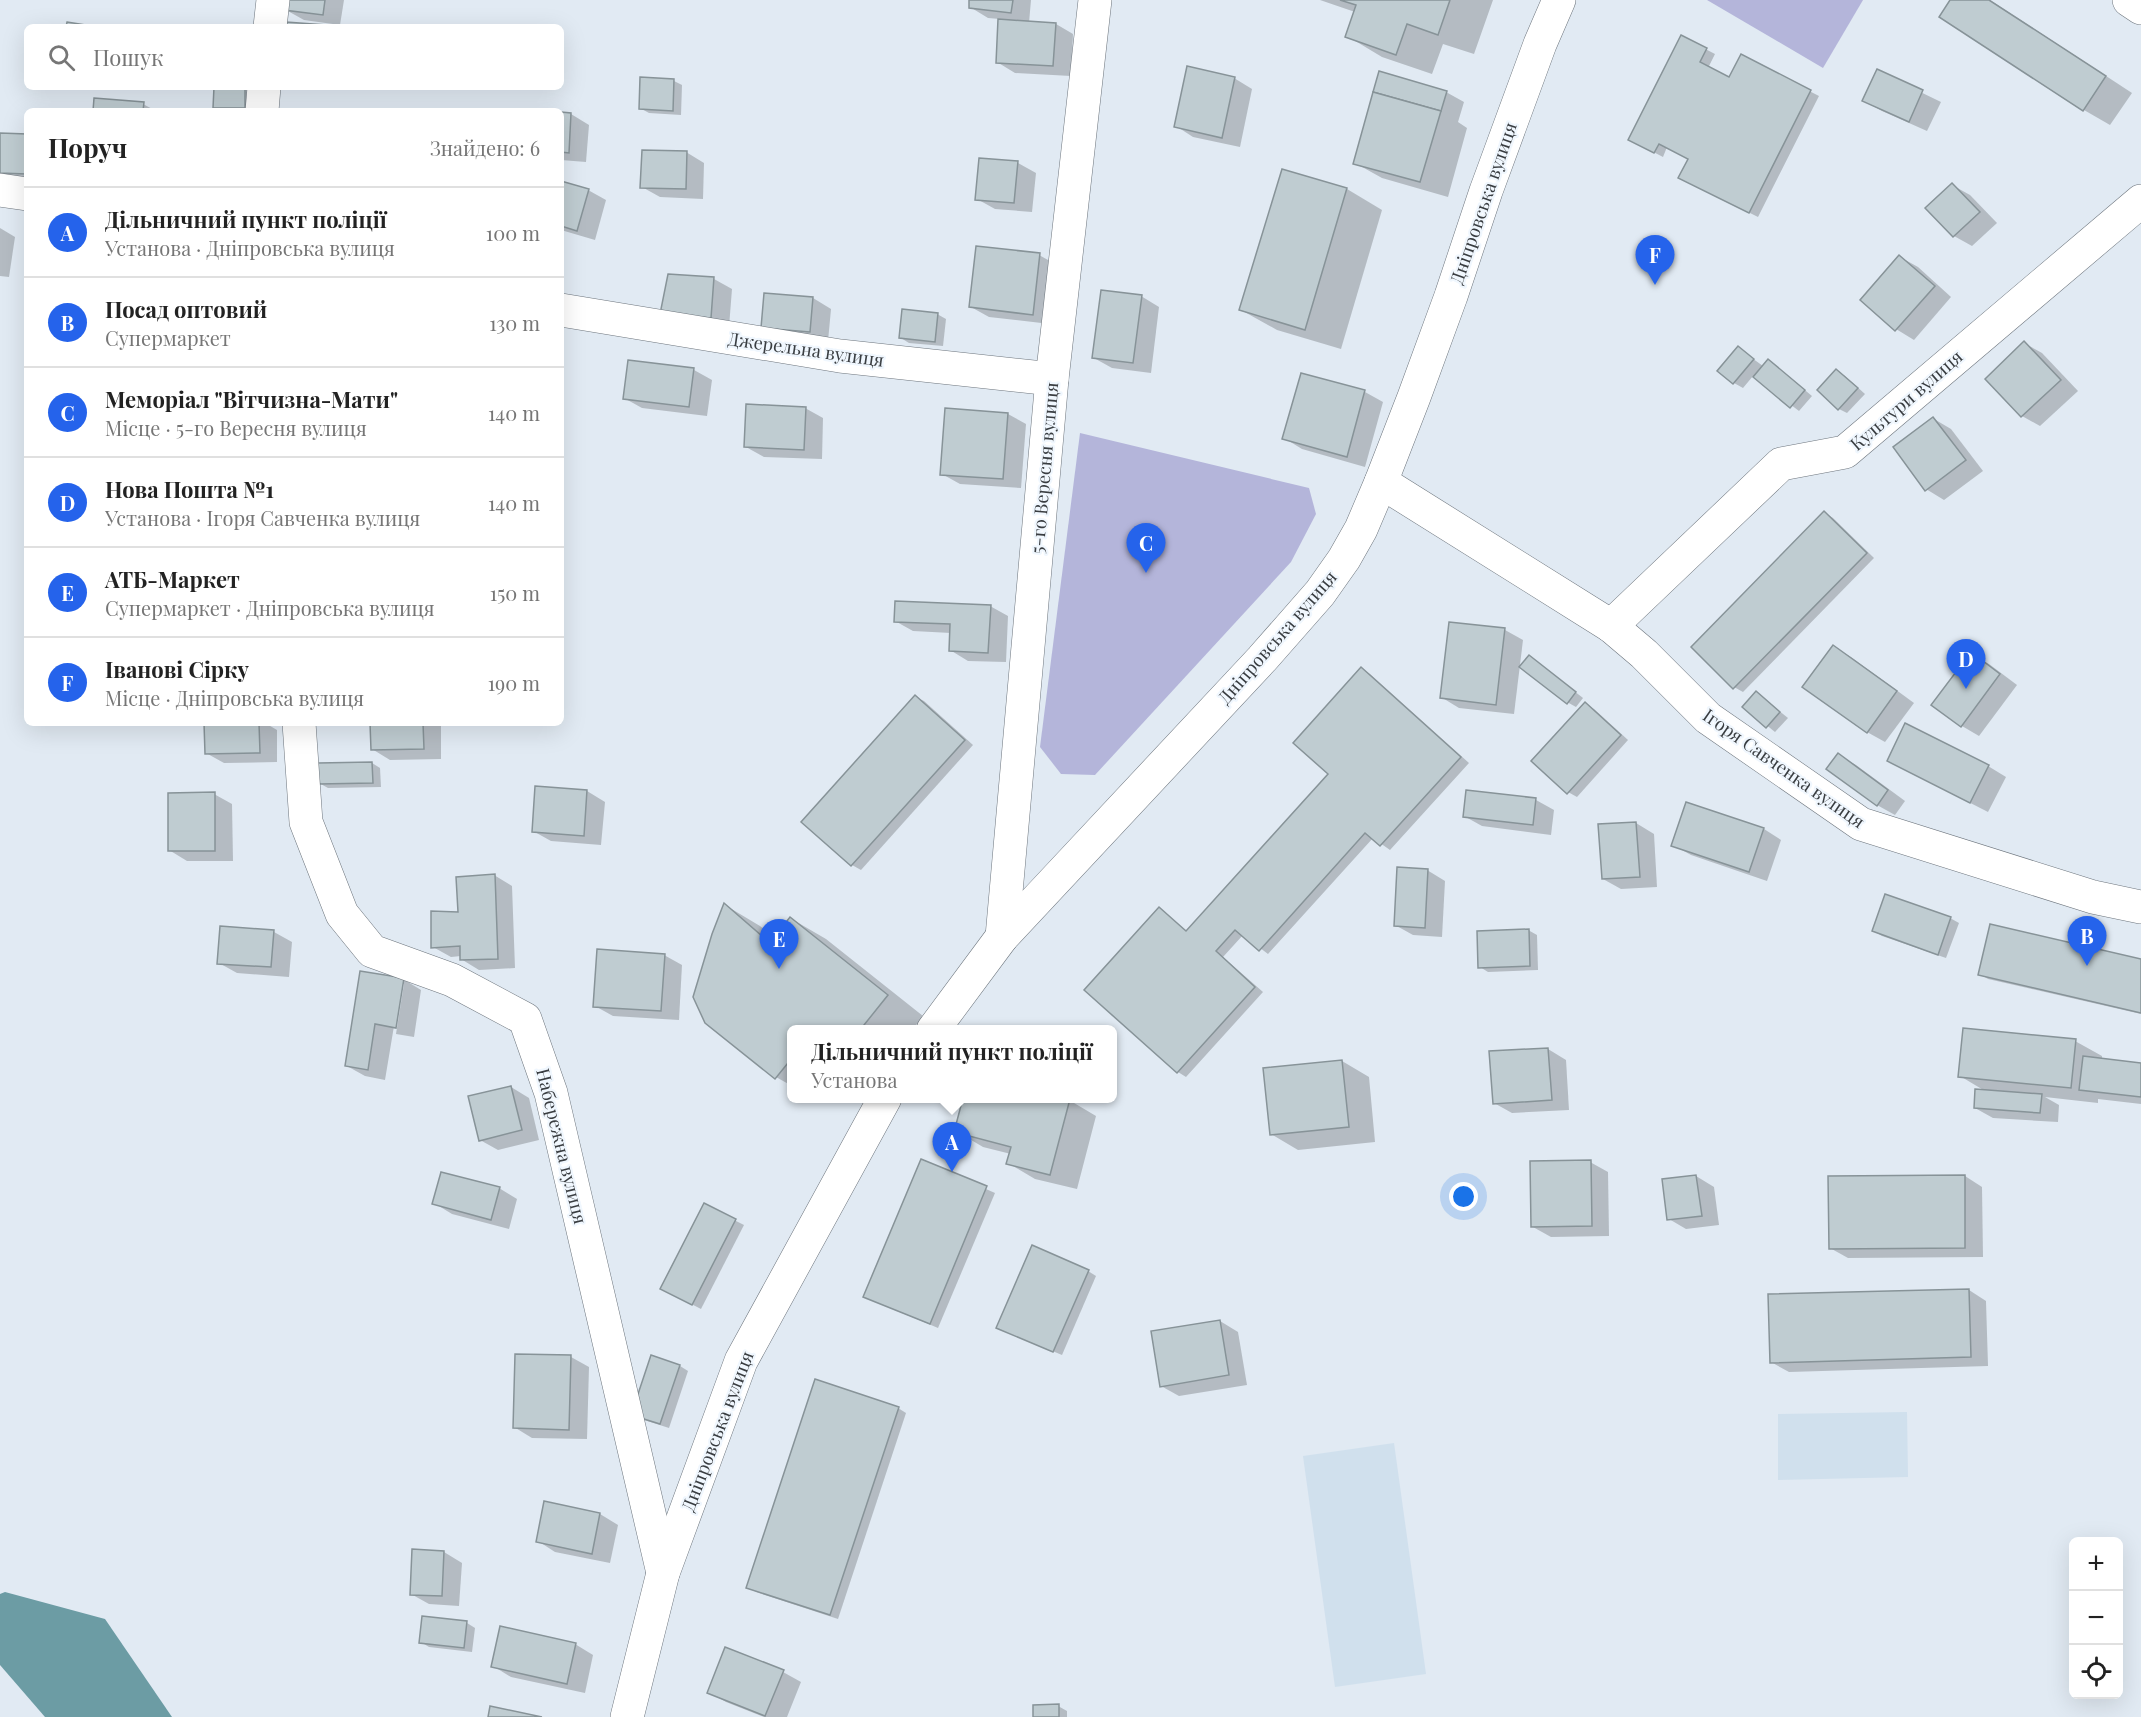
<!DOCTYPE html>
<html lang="uk">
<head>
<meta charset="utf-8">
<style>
  :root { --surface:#fff; --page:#f2f2f2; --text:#222; --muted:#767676; --line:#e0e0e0; --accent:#2563eb }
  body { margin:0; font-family:"Playfair Display",serif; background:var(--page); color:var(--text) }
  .controls { position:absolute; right:18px; bottom:18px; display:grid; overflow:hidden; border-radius:9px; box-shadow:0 6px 24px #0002 }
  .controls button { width:54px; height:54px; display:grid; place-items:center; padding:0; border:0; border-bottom:2px solid var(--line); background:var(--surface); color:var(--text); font:30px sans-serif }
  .you { position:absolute; left:1464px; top:1197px; width:21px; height:21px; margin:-15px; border:4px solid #fff; border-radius:50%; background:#1a73e8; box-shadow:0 0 0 9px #1a73e833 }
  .badge { display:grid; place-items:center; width:39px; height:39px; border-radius:50%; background:var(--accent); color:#fff; font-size:20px; font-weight:700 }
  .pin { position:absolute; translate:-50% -50px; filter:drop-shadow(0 2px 3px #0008) }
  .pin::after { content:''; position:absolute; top:32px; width:21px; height:18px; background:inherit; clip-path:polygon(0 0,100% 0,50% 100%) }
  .popup { position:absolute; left:787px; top:1025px; width:330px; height:78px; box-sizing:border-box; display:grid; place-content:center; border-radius:9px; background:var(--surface); filter:drop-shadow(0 2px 4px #0005); font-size:20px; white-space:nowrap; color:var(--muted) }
  .popup b { font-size:22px; color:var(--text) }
  .popup::after { content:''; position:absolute; left:50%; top:100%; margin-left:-12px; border:12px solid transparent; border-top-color:var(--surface) }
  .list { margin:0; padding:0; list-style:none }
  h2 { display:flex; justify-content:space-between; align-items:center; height:78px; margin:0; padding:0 24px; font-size:26px }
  h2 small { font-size:20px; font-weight:400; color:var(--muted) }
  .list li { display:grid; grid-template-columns:39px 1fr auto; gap:18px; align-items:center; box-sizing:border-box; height:90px; padding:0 24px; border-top:2px solid var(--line) }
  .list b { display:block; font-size:22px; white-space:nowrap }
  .list p { margin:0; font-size:20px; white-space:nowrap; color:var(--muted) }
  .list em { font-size:20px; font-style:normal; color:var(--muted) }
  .icon { flex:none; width:33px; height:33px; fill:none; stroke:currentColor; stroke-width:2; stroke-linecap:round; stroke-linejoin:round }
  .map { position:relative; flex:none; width:2141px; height:1717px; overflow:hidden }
  .search { position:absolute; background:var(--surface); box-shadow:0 6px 24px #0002; left:24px; top:24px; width:540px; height:66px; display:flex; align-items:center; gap:15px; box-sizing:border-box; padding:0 21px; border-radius:9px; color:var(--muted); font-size:22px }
  .panel { position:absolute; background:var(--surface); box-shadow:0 6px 24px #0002; left:24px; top:108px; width:540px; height:618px; border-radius:9px }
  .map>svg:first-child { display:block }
  .built { fill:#d0e0ed }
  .green { fill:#b4b5da }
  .water { fill:#6c9ca4 }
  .shadow { fill:#0003 }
  .building { fill:#bfccd1; stroke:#879398; stroke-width:1.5 }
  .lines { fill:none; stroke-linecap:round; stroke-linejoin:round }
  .minor-casing { stroke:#6d757d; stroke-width:34 }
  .tertiary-casing { stroke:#6d757d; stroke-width:34 }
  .trunk-casing { stroke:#6d757d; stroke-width:34 }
  .minor { stroke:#fff; stroke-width:33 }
  .tertiary { stroke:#fff; stroke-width:33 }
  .trunk { stroke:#fff; stroke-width:33 }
  .labels { text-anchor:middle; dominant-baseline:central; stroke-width:4.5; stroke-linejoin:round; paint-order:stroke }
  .street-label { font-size:18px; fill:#393d41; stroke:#f0f7fe }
</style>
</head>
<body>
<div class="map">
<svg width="2141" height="1717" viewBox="0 0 2141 1717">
  <rect width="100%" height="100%" fill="#e1eaf3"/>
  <g class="built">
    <polygon points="1907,1412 1908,1477 1778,1480 1778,1414"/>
    <polygon points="1394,1443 1426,1674 1335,1687 1303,1456"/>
  </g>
  <g class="green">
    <polygon points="1707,0 1863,0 1823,68"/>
    <polygon points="1080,433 1309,488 1316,514 1291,562 1095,775 1061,774 1040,747"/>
  </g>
  <polygon class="water" points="5,1592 105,1619 172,1717 45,1717 0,1665 0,1594"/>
  <g class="shadow">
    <polygon points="287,0 344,0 340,25 304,20 286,10"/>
    <polygon points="971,0 1031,0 1029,23 1056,24 1073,34 1071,76 1015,73 997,62 1000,19 988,18 970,7"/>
    <polygon points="1320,0 1493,0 1474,54 1443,44 1432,74 1382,57 1347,36 1355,12"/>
    <polygon points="1952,0 1990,0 2132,93 2110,125 2084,110"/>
    <polygon points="1682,37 1715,54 1708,68 1729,79 1741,56 1819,96 1758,217 1688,182 1689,159 1667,147 1663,157 1638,144"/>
    <polygon points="1877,71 1941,102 1927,131 1882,111 1864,101"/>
    <polygon points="1234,78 1252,89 1240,147 1193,137 1176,126"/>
    <polygon points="641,79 674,81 682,85 681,115 649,113 640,108"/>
    <polygon points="215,87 263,87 263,111 222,111 215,107"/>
    <polygon points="1446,92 1464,102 1458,122 1467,128 1448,197 1382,178 1355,163"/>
    <polygon points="143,104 156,111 95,111"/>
    <polygon points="561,114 571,114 589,125 586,162 561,160"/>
    <polygon points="0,135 27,136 27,183 0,182"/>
    <polygon points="686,152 704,163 703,199 660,197 642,187"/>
    <polygon points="1018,163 1036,173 1032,212 995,209 977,199"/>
    <polygon points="561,182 588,190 606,200 595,240 561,230"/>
    <polygon points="1952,185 1970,195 1997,223 1972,246 1954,236 1927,209"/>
    <polygon points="1347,189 1382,210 1341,349 1277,330 1241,310"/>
    <polygon points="0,228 15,237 9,277 0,276"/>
    <polygon points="1039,255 1057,265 1050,324 989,317 971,307"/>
    <polygon points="1900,257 1918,267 1951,297 1914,340 1896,329"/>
    <polygon points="714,279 732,289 729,327 679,324"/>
    <polygon points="765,295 813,298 831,309 828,341 780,337"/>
    <polygon points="1141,296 1159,307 1151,373 1112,368 1094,358"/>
    <polygon points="937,314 946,319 943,346 909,343 901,338"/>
    <polygon points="2024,343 2042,353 2078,391 2040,426 2022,416"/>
    <polygon points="1738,348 1763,366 1768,361 1776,366 1812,396 1799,411 1753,376 1743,388 1734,383 1719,370"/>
    <polygon points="694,370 712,380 707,416 642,408 624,398"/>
    <polygon points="1837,371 1845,376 1865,394 1847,413 1839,409"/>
    <polygon points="1302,375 1365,392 1383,402 1365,467 1302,449 1284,438"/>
    <polygon points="805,408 823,418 822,459 764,457 746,447"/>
    <polygon points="1008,414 1026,424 1021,488 960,484 942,474"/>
    <polygon points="1934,419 1951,429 1983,471 1944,500 1926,489"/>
    <polygon points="1825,513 1833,518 1874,558 1743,692 1734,687"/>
    <polygon points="990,606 1008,616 1006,662 968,661 950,650 951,633 913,631 895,621"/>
    <polygon points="1450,623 1505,630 1523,640 1514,714 1459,708 1441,697"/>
    <polygon points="1833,647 1851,657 1914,703 1885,742 1867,732"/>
    <polygon points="1971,654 1989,664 2017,685 1979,736 1962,726"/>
    <polygon points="1537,662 1583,698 1576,707 1567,702"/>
    <polygon points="1362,669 1370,674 1469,763 1390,850 1373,838 1268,954 1243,935 1223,957 1263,992 1186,1077 1178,1072 1159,909 1187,931 1330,774"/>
    <polygon points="1757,693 1788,718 1775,732 1744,707"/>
    <polygon points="915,697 924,701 973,745 861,870 852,865 803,822"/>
    <polygon points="1585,704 1594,709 1628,740 1577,797 1568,792"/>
    <polygon points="206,723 265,723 277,730 277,762 224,763 206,753"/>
    <polygon points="371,723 441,723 441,759 390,760 372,749"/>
    <polygon points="1838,755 1856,765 1905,801 1895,815 1877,805"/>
    <polygon points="372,763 380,768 381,787 328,788 319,783"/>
    <polygon points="1988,766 2006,777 1988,812 1906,770"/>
    <polygon points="536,788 587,791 605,802 601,845 551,841 533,831"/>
    <polygon points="214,794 232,804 233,861 187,861 169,850"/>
    <polygon points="1536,800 1554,810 1551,835 1482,826 1464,816"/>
    <polygon points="1687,804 1764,829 1781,840 1767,881 1691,855 1673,845"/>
    <polygon points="1636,823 1654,834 1657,887 1621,889 1603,879"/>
    <polygon points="1427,870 1445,881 1442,937 1413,935 1395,925"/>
    <polygon points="494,875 512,886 515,968 479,970 461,959 461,956 451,957 433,947"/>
    <polygon points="725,905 760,926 775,938 790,918 826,939 923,1016 912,1030 792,1030 792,1086 776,1077"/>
    <polygon points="1950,918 1959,923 1946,958 1882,936 1874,931"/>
    <polygon points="1528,930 1537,935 1538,970 1488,972 1480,967"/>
    <polygon points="274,932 292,942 289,977 237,973 219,963"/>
    <polygon points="664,955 682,965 679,1020 613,1016 595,1006"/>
    <polygon points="2141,960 2141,1014 1988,979 1980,974"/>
    <polygon points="403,979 421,990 414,1037 396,1034 404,984 401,984 385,1080 365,1076 347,1066"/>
    <polygon points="2075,1041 2102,1056 2102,1060 2141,1065 2141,1104 2098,1099 2098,1103 2045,1097 2059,1105 2058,1122 1993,1118 1975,1108 1985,1091 1960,1076"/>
    <polygon points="1548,1049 1566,1060 1569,1110 1512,1113 1494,1103"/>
    <polygon points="1342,1061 1369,1077 1375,1142 1298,1150 1271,1134"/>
    <polygon points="511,1087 529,1098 539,1140 498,1150 480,1140"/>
    <polygon points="965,1098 1062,1098 1069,1100 1096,1116 1077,1189 1035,1179 1008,1163 1011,1154 983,1147 956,1131"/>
    <polygon points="922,1161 995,1193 938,1328 874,1301"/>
    <polygon points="1590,1162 1608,1172 1609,1236 1551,1237 1533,1227"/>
    <polygon points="1696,1176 1714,1187 1719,1225 1686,1229 1669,1219"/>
    <polygon points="1965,1176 1982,1187 1983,1257 1848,1258 1830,1248"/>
    <polygon points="499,1188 517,1199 509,1229 452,1214 434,1203"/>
    <polygon points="704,1205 744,1225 701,1309 670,1293"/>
    <polygon points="1088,1271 1096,1276 1062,1355 1006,1332"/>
    <polygon points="1969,1290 1986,1301 1988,1366 1789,1372 1771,1362"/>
    <polygon points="1220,1321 1238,1332 1247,1385 1179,1396 1161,1386"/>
    <polygon points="571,1357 589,1367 587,1439 532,1438 514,1427"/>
    <polygon points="680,1366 688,1371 669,1428 641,1419"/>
    <polygon points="898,1408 906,1413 838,1619 756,1592 748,1587"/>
    <polygon points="545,1503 600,1514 618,1525 610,1563 555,1552 538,1541"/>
    <polygon points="444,1552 462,1563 459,1606 429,1604 411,1594"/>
    <polygon points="467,1623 475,1628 472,1652 429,1647 421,1642"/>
    <polygon points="575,1644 593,1655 585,1693 511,1677 493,1666"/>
    <polygon points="783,1672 801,1682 787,1717 764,1717 726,1702 709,1692"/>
    <polygon points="1058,1706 1067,1711 1067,1717 1035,1717"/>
  </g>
  <g class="building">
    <polygon points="286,0 325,0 323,15 284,10"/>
    <polygon points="969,0 1013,0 1011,13 969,8"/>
    <polygon points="1340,0 1450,0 1438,35 1407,24 1396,55 1345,37 1356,5"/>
    <polygon points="1950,0 1989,0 2106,76 2083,111 1939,17"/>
    <polygon points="998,19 1056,23 1053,66 996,63"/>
    <polygon points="67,22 98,27 66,27"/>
    <polygon points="286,22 326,25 326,27 285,27"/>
    <polygon points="1681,35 1707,48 1700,62 1729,77 1741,54 1811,90 1749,213 1678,178 1688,159 1659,144 1654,153 1628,140"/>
    <polygon points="1187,66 1235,77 1222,138 1174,127"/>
    <polygon points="1877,69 1923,90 1909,122 1862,101"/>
    <polygon points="1379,71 1447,91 1441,111 1373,92"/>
    <polygon points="640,77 674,79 673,111 639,109"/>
    <polygon points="214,87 245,87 245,108 213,108"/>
    <polygon points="1373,92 1441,111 1420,182 1353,164"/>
    <polygon points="94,98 144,102 143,111 93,111"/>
    <polygon points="561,112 571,113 569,153 561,152"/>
    <polygon points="0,133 27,134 27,174 0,173"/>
    <polygon points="642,150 687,151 686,189 640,188"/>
    <polygon points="979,158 1018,161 1014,203 975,200"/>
    <polygon points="1282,169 1347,188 1305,330 1239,310"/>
    <polygon points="561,181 589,189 577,231 561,226"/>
    <polygon points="1952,183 1980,212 1953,237 1925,208"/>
    <polygon points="976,246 1040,253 1033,315 969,307"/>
    <polygon points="1899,255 1935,286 1895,331 1860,300"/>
    <polygon points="668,274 714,277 711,318 660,314"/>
    <polygon points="1101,290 1142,295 1133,363 1092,358"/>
    <polygon points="764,293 813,297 810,332 761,328"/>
    <polygon points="902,309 938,313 935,342 899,338"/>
    <polygon points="2024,341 2061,380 2021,417 1985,379"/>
    <polygon points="1738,346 1754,359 1733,384 1717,371"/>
    <polygon points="1768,359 1805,390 1790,408 1753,377"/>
    <polygon points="628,360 694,368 689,407 623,399"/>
    <polygon points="1836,369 1858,388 1838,410 1817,390"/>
    <polygon points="1301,373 1365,390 1347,457 1282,439"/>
    <polygon points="746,404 806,407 804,450 744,447"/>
    <polygon points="945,408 1008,413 1003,479 940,475"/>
    <polygon points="1933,417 1966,460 1925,491 1893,447"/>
    <polygon points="1824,511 1867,553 1733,689 1691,647"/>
    <polygon points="895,601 991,605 988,653 949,651 950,624 894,622"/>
    <polygon points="1449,622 1505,628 1496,705 1440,698"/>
    <polygon points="1833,645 1897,691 1867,733 1802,687"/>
    <polygon points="1971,652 2000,674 1961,727 1931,705"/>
    <polygon points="1529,655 1576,692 1567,704 1519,667"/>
    <polygon points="1361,667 1461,757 1380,846 1365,833 1259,951 1235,930 1216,951 1255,987 1177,1073 1084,990 1159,907 1186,931 1328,774 1293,743"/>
    <polygon points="1756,691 1780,712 1766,728 1742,707"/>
    <polygon points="915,695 965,740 851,866 801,822"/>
    <polygon points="1585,702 1621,735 1567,794 1531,761"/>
    <polygon points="204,723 259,723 260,753 205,754"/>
    <polygon points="370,723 423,723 424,749 371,750"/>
    <polygon points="1905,723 1989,765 1970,803 1887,761"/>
    <polygon points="1838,753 1888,790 1877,806 1826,769"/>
    <polygon points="372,762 373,783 318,784 318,763"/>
    <polygon points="535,786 587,790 584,836 532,832"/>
    <polygon points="1466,790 1536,798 1533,825 1463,817"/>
    <polygon points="215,792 215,851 168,851 168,793"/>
    <polygon points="1686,802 1764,828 1749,872 1671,846"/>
    <polygon points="1636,822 1640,877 1602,879 1598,824"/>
    <polygon points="1397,867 1428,869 1425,928 1394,926"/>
    <polygon points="495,874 498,959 460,960 460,946 431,948 431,911 458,912 456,877"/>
    <polygon points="1885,894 1951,917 1938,955 1872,931"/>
    <polygon points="724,903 770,943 790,917 888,995 860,1030 792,1030 792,1058 775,1079 705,1023 693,997 712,934"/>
    <polygon points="1990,924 2141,959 2141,1013 1978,975"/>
    <polygon points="220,926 274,930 271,967 217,964"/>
    <polygon points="1529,929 1530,966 1478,968 1477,931"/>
    <polygon points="597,949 665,954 661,1011 593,1007"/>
    <polygon points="360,971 404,978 396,1028 375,1024 368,1070 345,1066"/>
    <polygon points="1963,1028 2076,1039 2071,1088 1958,1077"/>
    <polygon points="1548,1048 1552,1100 1493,1104 1489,1051"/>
    <polygon points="2083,1056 2141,1063 2141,1097 2079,1090"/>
    <polygon points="1342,1060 1349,1127 1270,1135 1263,1068"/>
    <polygon points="511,1086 522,1130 479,1141 468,1096"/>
    <polygon points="1975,1089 2042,1094 2040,1113 1974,1108"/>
    <polygon points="963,1098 1070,1099 1050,1175 1006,1164 1011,1147 954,1132"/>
    <polygon points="921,1159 987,1186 930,1324 863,1297"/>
    <polygon points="1591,1160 1592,1226 1531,1227 1530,1161"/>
    <polygon points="441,1172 500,1187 491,1220 432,1204"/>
    <polygon points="1696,1175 1702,1216 1667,1220 1662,1179"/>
    <polygon points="1965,1175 1965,1248 1829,1249 1828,1176"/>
    <polygon points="704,1203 736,1219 692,1305 660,1289"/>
    <polygon points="1032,1245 1089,1270 1053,1352 996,1328"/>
    <polygon points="1969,1289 1971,1357 1770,1363 1768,1294"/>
    <polygon points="1220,1320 1229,1375 1160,1387 1151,1331"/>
    <polygon points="515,1354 571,1355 569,1430 513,1428"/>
    <polygon points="651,1355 680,1365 660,1424 631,1415"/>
    <polygon points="815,1379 899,1407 830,1615 746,1588"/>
    <polygon points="544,1501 600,1513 592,1554 536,1542"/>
    <polygon points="412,1549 444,1551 442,1596 410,1595"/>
    <polygon points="422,1616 467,1621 464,1648 419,1643"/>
    <polygon points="500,1626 576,1643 567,1684 491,1667"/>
    <polygon points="725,1647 784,1670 765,1716 707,1693"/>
    <polygon points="1059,1704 1059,1717 1033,1717 1033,1705"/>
    <polygon points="490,1706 542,1717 488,1717"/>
  </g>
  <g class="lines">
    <defs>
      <g id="minor">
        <polyline points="2129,0 2141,8"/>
        <polyline points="270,27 273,0"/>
        <polyline points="262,111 264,87"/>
        <polyline points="0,190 27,194"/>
        <polyline points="561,310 840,356 1052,379"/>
        <polyline points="1611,626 1781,464 1845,452 2141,201"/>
        <polyline points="299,723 306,822 342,914 372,951 452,980 525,1019 551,1093 663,1573"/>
      </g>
      <g id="tertiary">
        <polyline points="1381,482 1611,626 1644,654 1708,718 1861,824 2093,897 2141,907"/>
        <polyline points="1002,937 1052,379 1095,0"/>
      </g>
      <g id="trunk">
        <polyline points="933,1030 1002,937 1262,659 1320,593 1344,559 1361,529 1381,482 1414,397 1451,296 1486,191 1540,44 1559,0"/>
        <polyline points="627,1717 663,1573 741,1361 885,1098"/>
      </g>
    </defs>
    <use href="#minor" class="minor-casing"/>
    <use href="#tertiary" class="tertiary-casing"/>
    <use href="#trunk" class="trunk-casing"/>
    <use href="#minor" class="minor"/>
    <use href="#tertiary" class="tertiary"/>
    <use href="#trunk" class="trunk"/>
  </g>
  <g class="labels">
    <g class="street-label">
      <text transform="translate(1483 203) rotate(-71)">Дніпровська вулиця</text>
      <text transform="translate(806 349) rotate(8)">Джерельна вулиця</text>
      <text transform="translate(1906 400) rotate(-41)">Культури вулиця</text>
      <text transform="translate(1044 468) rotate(-85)">5-го Вересня вулиця</text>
      <text transform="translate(1277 637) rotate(-49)">Дніпровська вулиця</text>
      <text transform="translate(1784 768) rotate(35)">Ігоря Савченка вулиця</text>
      <text transform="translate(562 1146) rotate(76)">Набережна вулиця</text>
      <text transform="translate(717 1431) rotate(-69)">Дніпровська вулиця</text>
    </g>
  </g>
</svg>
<div class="controls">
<button>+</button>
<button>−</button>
<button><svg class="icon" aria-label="locate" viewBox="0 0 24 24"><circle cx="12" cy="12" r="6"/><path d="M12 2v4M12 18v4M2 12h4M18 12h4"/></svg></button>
</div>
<div class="you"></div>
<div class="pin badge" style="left:952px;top:1172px">A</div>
<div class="popup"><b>Дільничний пункт поліції</b>Установа</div>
<div class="pin badge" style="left:2087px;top:966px">B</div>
<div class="pin badge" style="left:1146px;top:573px">C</div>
<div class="pin badge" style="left:1966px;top:689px">D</div>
<div class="pin badge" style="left:779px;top:969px">E</div>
<div class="pin badge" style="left:1655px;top:285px">F</div>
<div class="search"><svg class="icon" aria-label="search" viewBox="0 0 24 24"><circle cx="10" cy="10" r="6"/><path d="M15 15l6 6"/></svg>Пошук</div>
<section class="panel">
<h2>Поруч<small>Знайдено: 6</small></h2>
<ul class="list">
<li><span class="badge">A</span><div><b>Дільничний пункт поліції</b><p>Установа · Дніпровська вулиця</p></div><em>100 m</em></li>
<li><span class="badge">B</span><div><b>Посад оптовий</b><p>Супермаркет</p></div><em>130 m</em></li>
<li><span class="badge">C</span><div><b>Меморіал &quot;Вітчизна-Мати&quot;</b><p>Місце · 5-го Вересня вулиця</p></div><em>140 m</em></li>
<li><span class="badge">D</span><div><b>Нова Пошта №1</b><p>Установа · Ігоря Савченка вулиця</p></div><em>140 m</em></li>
<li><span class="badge">E</span><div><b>АТБ-Маркет</b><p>Супермаркет · Дніпровська вулиця</p></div><em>150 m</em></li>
<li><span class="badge">F</span><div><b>Іванові Сірку</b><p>Місце · Дніпровська вулиця</p></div><em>190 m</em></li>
</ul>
</section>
</div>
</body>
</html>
